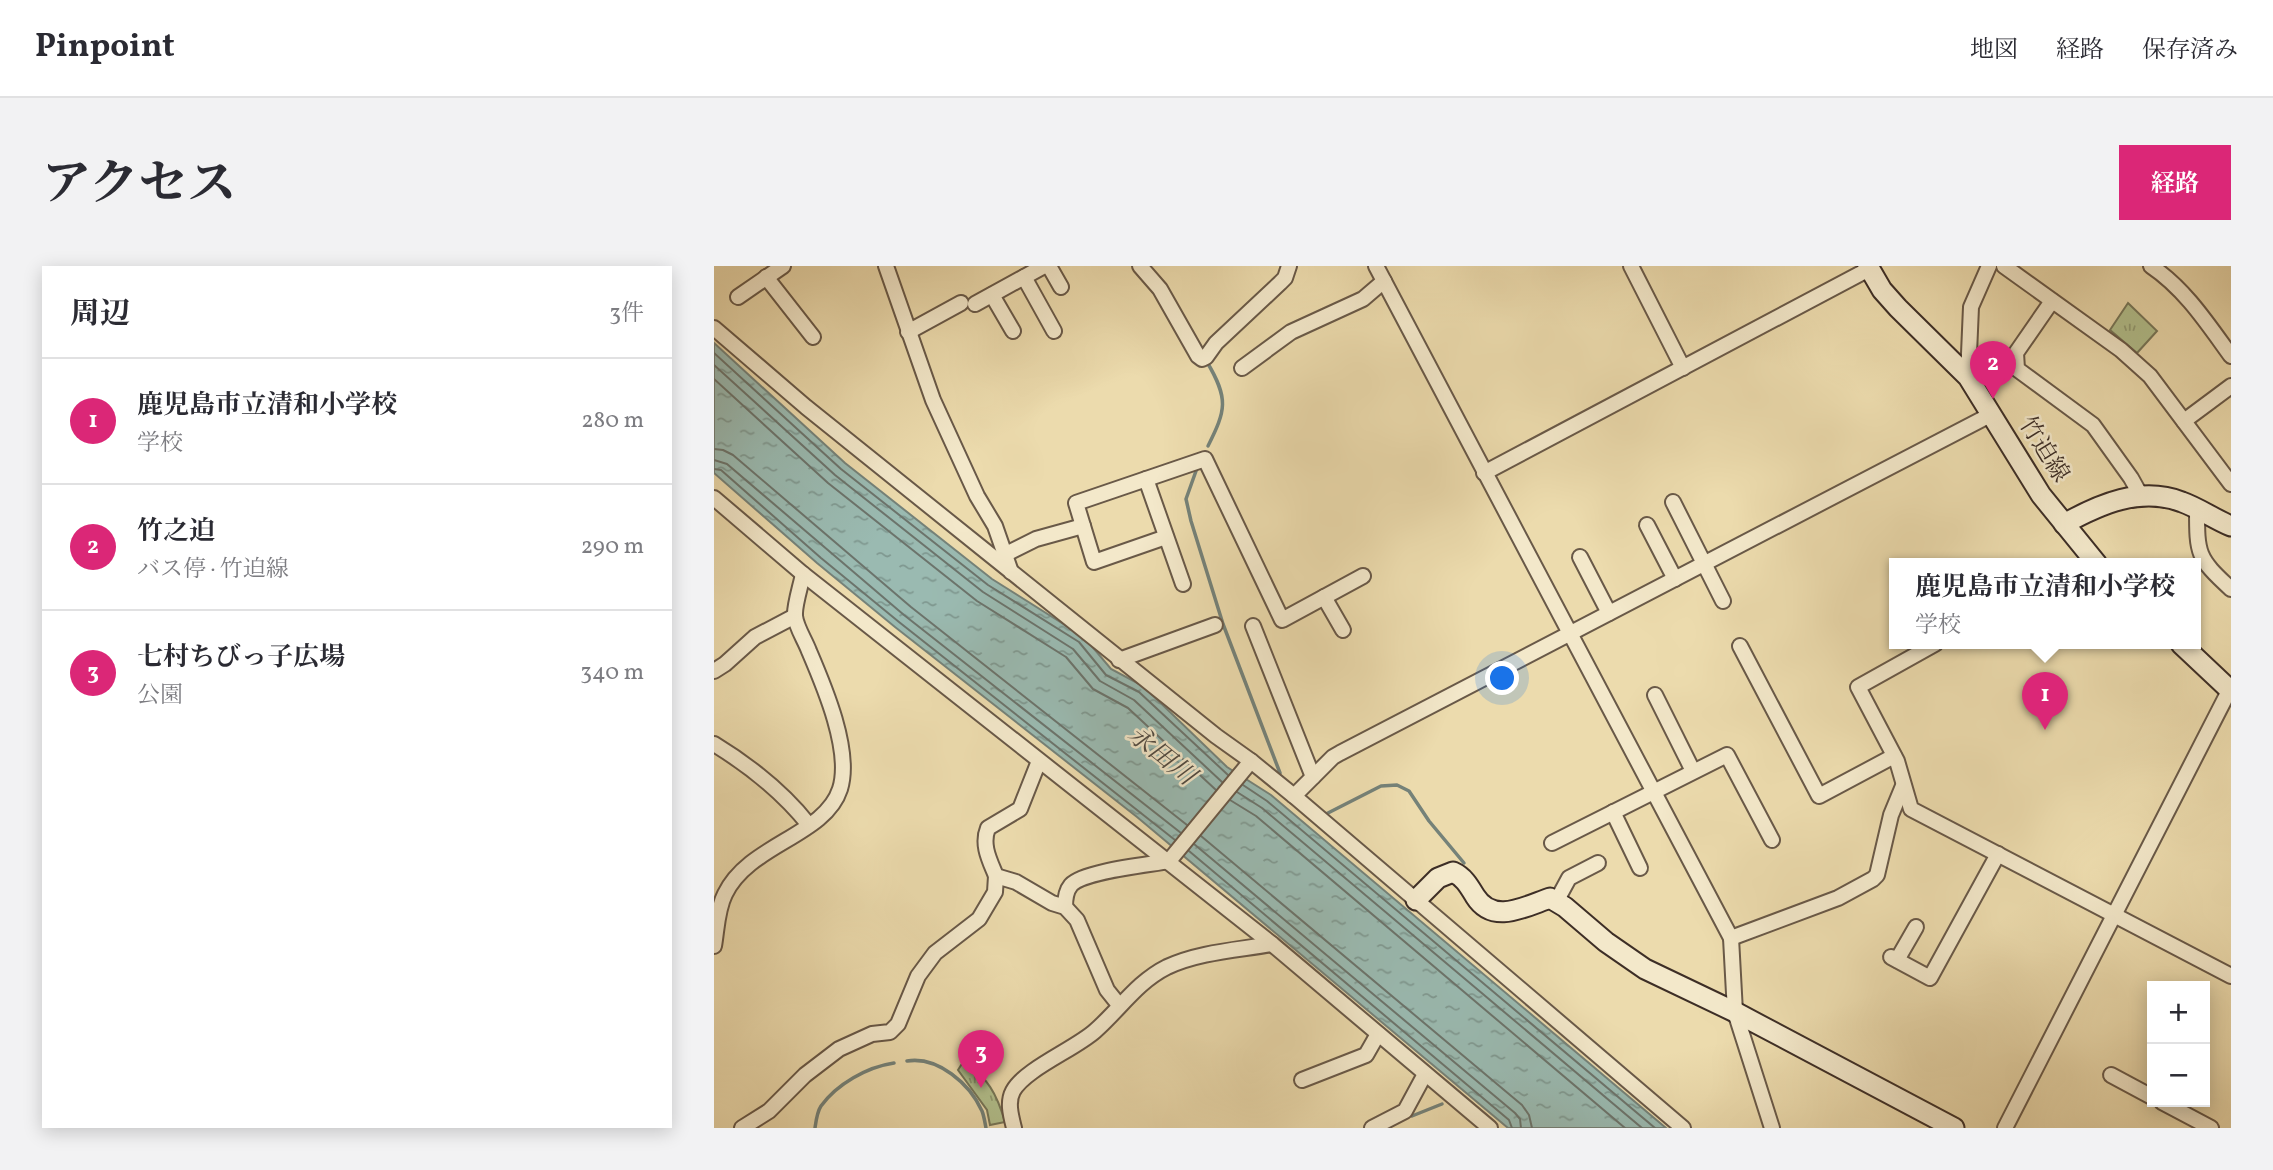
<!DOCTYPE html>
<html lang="ja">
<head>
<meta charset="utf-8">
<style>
  :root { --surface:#fff; --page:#f2f2f3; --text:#2b2b33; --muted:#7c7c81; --line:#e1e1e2; --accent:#db2777 }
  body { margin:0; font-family:Vollkorn,"Noto Serif JP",serif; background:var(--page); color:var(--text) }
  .controls { position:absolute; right:21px; bottom:21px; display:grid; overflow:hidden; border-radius:0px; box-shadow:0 4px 18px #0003 }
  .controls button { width:63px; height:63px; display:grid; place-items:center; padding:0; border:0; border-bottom:2px solid var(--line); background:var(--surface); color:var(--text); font:35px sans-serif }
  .you { position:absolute; left:789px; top:413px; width:24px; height:24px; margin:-18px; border:5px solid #fff; border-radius:50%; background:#1a73e8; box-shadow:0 0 0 10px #1a73e833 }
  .badge { display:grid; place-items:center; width:46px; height:46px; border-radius:50%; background:var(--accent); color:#fff; font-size:23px; font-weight:700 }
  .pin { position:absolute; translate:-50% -58px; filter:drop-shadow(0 2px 4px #0008) }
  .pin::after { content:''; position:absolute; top:37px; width:24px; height:21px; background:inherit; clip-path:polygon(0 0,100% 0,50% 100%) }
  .popup { position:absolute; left:1175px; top:292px; width:312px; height:91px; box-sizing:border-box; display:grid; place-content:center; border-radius:0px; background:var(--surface); filter:drop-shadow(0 2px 5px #0005); font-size:23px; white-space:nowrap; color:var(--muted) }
  .popup b { font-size:26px; color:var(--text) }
  .popup::after { content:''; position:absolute; left:50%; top:100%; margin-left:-14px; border:14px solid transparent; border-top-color:var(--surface) }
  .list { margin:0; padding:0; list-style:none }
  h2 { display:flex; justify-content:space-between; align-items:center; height:91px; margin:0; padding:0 28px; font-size:30px }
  h2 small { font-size:23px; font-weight:400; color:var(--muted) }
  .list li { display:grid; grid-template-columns:46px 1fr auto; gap:21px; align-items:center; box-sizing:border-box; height:126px; padding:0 28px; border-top:2px solid var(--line) }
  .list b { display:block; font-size:26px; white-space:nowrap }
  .list p { margin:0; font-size:23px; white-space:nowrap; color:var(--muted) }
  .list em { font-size:23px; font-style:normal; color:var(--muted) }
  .map { position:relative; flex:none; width:1517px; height:862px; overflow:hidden; border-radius:0px }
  header { display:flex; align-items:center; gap:42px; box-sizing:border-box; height:98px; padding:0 35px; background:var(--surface); border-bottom:2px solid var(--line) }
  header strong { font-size:33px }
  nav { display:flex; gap:38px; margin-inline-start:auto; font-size:24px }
  .intro { display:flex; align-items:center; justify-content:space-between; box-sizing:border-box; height:168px; padding:0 42px }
  h1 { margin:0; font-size:49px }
  .button { padding:18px 32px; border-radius:0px; background:var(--accent); color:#fff; font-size:24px; font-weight:700 }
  main { display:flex; gap:42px; padding:0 42px }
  aside { flex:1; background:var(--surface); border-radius:0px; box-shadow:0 4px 18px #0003 }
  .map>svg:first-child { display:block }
  .grass { fill:url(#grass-tufts); stroke:#78785a; stroke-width:2 }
  .water { fill:url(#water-ripples); stroke:#758279; stroke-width:2 }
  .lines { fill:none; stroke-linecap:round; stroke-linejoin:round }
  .shore { stroke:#6c746c; stroke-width:2 }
  .stream { stroke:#758279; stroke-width:3.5 }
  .street-casing { stroke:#695948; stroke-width:18 }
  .secondary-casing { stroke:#3d2e26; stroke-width:23 }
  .street { stroke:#f3e8ca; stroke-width:14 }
  .secondary { stroke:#f3e8ca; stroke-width:19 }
  .labels { text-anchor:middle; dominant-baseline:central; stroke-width:5; stroke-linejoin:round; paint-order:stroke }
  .street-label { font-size:24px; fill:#3d2e26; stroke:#f3e8ca }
  .water-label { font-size:26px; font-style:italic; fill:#504a42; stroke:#f3e8ca }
</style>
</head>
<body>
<header>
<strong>Pinpoint</strong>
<nav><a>地図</a><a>経路</a><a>保存済み</a></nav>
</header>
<div class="intro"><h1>アクセス</h1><a class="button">経路</a></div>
<main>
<aside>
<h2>周辺<small>3件</small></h2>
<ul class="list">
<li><span class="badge">1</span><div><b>鹿児島市立清和小学校</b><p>学校</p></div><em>280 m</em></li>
<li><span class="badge">2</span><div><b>竹之迫</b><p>バス停 · 竹迫線</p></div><em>290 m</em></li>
<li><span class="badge">3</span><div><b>七村ちびっ子広場</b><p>公園</p></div><em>340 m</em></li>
</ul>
</aside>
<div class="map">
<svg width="1517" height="862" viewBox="0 0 1517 862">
  <defs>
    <pattern id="grass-tufts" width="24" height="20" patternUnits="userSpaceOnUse" patternTransform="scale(1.75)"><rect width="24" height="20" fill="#b3c18e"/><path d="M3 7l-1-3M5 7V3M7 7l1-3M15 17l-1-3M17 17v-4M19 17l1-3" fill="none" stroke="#939d74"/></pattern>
    <pattern id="water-ripples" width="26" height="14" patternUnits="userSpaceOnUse" patternTransform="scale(1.75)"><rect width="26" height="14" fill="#9abab1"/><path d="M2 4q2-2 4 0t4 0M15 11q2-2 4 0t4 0" fill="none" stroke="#7f9890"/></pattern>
  </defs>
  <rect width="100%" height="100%" fill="#ecdbad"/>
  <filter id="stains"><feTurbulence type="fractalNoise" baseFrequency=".00286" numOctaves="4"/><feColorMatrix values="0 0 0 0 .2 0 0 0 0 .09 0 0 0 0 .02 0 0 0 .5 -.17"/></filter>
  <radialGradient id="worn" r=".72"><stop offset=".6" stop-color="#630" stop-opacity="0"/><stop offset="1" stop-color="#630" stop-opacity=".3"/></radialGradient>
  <g class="grass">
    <polygon points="1414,37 1443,65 1423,87 1396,64"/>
    <path d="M 251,793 C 274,815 282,825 291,856 L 276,859 L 273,844 L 244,804 Z"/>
  </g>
  <polygon class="water" points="0,77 131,197 278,313 370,371 397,403 429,420 513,501 557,529 952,862 794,862 423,551 181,361 103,297 0,207"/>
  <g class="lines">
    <g class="shore">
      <polyline points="0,87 127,203 274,319 365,376 392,409 425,426 514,509"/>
      <polyline points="0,99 121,209 269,326 359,383 386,415 420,434 508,516"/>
      <polyline points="0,113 114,217 263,335 352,391 379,423 414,442 502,524"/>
      <polyline points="0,183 9,184 19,189 197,341 473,559"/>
      <polyline points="0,194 13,198 190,349 467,567"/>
      <polyline points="0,203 7,204 107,292 185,356 461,574"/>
      <polyline points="529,519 553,535 941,862"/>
      <polyline points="523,526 548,542 928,862"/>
      <polyline points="516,534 542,550 911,862"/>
      <polyline points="487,570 808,839 815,849 818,862"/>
      <polyline points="480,578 801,847 806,853 807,862"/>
      <polyline points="475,585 795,854 798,862"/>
    </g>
    <g class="stream">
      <path d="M 493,96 C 515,133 512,144 494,180"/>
      <polyline points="482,205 472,233 477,255 509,358 566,507"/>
      <polyline points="612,548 667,520 683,519 695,525 715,555 750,597"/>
      <path d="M 193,795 C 224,790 256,818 268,845 C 270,850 271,857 272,862"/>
      <polyline points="698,850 728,838"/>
      <path d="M 101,862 C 102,855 103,846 107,840 C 123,818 153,801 180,797"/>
    </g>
    <defs>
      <g id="street">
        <polyline points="172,0 219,134 263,230 281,260 297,306"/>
        <polyline points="335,0 347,21"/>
        <polyline points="426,0 446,23 484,90 488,93 492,91 502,77 566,17 571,12 575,0"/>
        <polyline points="662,0 1017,672 1021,746 1058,862"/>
        <polyline points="917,0 969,102"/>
        <polyline points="1290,0 1407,84 1436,110 1517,218"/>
        <path d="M 1437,0 C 1471,23 1493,57 1517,90"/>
        <polyline points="52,11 99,71"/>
        <polyline points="310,11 340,65"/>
        <polyline points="278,29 299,65"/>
        <polyline points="24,31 69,0"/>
        <polyline points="1338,35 1302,87 1303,103 1379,159 1417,212 1427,230"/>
        <polyline points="261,38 330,0"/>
        <polyline points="0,62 92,141 502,470 537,495 580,530 969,862"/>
        <polyline points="194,66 247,37"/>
        <polyline points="528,102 577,66 649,33 670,15"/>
        <polyline points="1254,111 1257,41 1275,0"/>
        <polyline points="1470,155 1517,120"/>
        <polyline points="770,207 1155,3"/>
        <polyline points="432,213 469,318"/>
        <polyline points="0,232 89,308 558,678 776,862"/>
        <polyline points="959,236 1009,335"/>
        <path d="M 1483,243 C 1483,288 1483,292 1517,323"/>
        <polyline points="933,259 961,313"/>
        <polyline points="452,271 380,296 362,237 491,193 568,354 649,310"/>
        <polyline points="292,288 322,273 369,260"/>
        <polyline points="866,291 895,347"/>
        <polyline points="610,331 629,364"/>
        <polyline points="539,360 599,511"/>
        <polyline points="1221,378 1144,421 1183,495 1197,543 1517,710"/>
        <polyline points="1026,380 1105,530 1180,490"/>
        <polyline points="405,394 501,359"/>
        <polyline points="0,405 11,398 41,371 81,350"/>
        <polyline points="941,429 979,505"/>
        <path d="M 0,478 C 36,500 68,525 95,559"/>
        <path d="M 325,495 L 306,543 L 274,562 C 267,579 276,595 282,610 L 302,616 L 338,637 L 351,641 L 363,654 L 393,724 L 405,739"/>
        <polyline points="580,530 619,491 626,487 1278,148"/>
        <polyline points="899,546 926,602"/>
        <polyline points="838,577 1013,489 1058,574"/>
        <polyline points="842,636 855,612 884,597"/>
        <path d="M 351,641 C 351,633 352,625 357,619 C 370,605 433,599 455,595 L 537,495"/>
        <polyline points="1017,672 1124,632 1159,613 1163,609 1177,549 1189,520"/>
        <path d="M 0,680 C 3,663 3,644 11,628 C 35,578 111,570 126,523 C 138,485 110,420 95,385 C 91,374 82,361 81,350 C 80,340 87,319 89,308"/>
        <polyline points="1177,691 1216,712 1284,588"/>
        <polyline points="1183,694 1202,661"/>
        <polyline points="1397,809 1438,831"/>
        <polyline points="588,814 652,789 664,768"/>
        <polyline points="1448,836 1497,862"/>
        <polyline points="28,862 55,845 91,809 125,783 158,768 176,766 184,758 204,710 221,687 265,653 281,626 282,610"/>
        <path d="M 300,862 C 297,850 293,836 299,825 C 311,803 361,783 381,765 C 406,743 423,716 453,701 C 485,686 524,684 558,678"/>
        <polyline points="658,862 691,845 711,808"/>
        <polyline points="1291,862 1517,421"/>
      </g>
      <g id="secondary">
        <polyline points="1154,0 1168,24 1184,42 1254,111 1327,229 1383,298"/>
        <path d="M 1350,258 C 1386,238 1427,220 1468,236 C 1485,242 1500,253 1517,260"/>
        <polyline points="1467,378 1517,425"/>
        <path d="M 702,634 L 724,612 L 739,606 C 750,611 755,620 761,630 C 779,659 810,641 836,632 L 851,641 L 892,676 L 931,703 L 1021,746 L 1240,862"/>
      </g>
    </defs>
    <use href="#street" class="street-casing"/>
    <use href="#secondary" class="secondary-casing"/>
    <use href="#street" class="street"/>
    <use href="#secondary" class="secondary"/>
  </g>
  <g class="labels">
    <g class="street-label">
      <text transform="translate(1329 184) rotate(58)">竹迫線</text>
    </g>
    <g class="water-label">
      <text transform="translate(447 490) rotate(39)">永田川</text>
    </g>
  </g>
  <rect width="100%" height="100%" filter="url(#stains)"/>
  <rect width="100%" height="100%" fill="url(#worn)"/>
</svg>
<div class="controls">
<button>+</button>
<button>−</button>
</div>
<div class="you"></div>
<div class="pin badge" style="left:1331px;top:464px">1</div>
<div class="popup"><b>鹿児島市立清和小学校</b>学校</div>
<div class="pin badge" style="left:1279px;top:133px">2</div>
<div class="pin badge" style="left:267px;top:822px">3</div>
</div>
</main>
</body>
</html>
